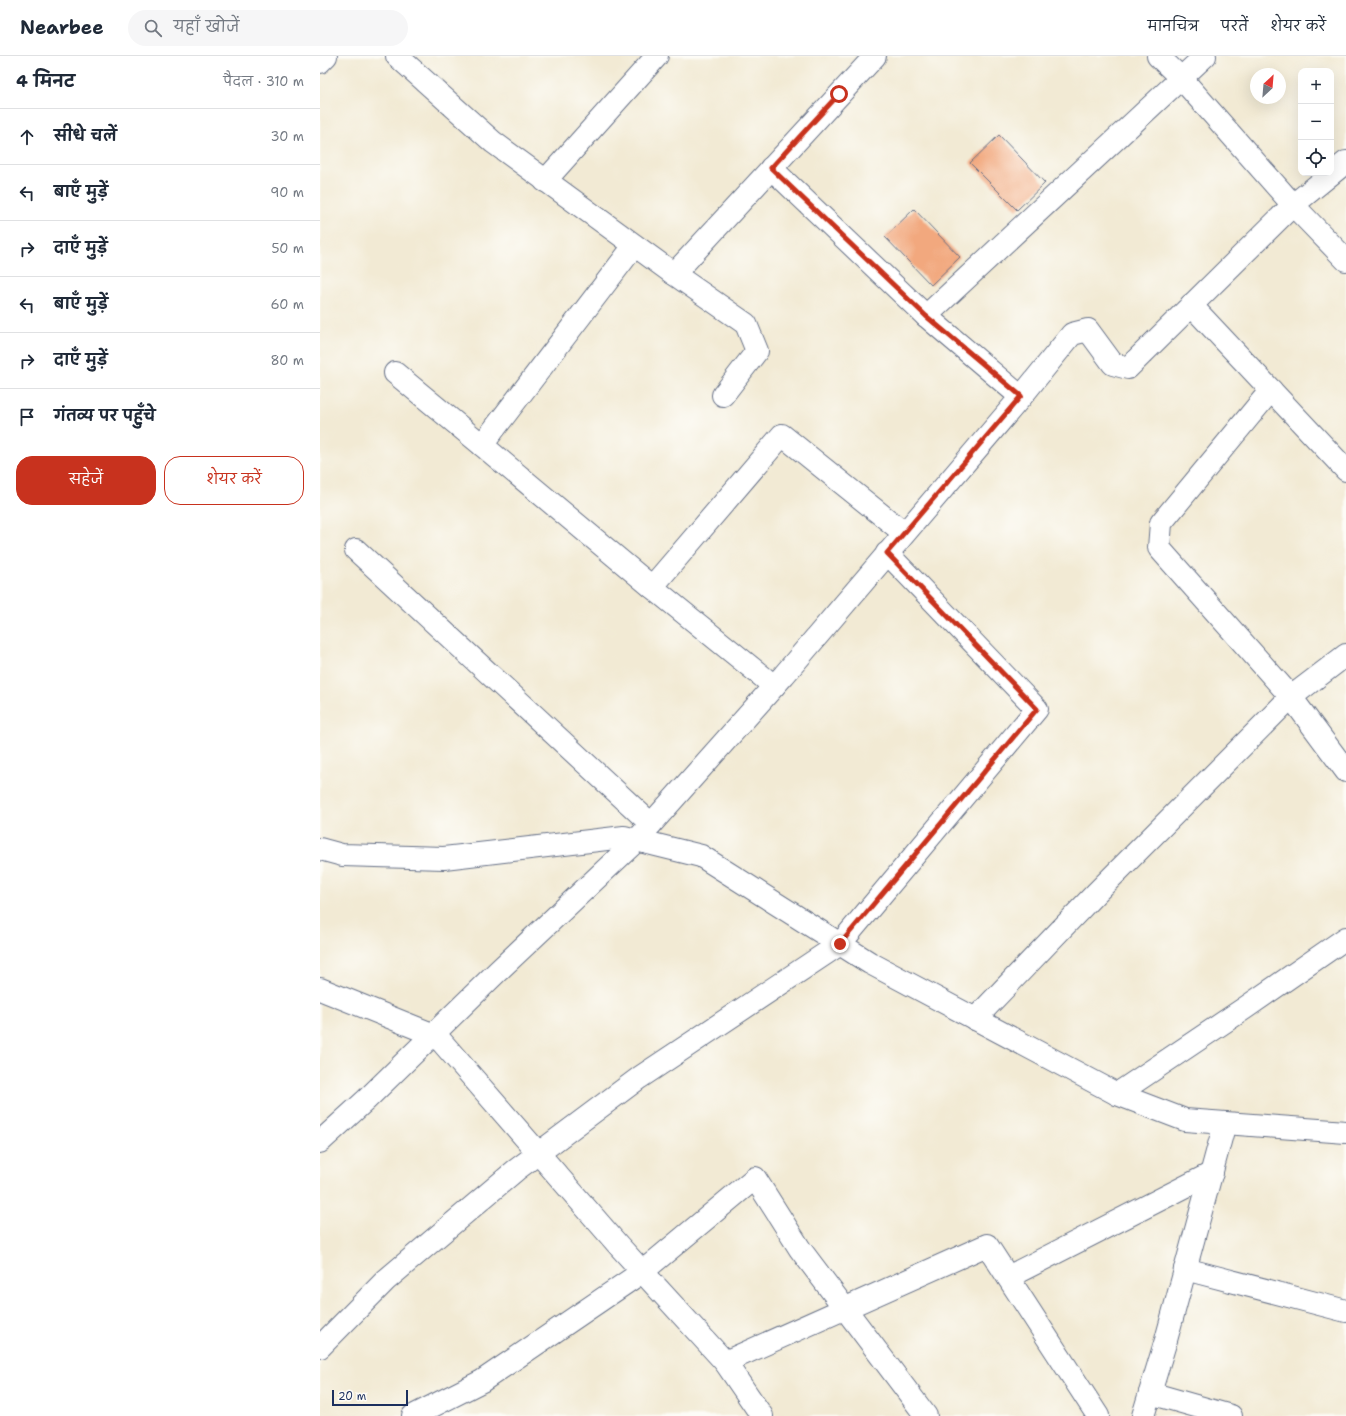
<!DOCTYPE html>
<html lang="hi">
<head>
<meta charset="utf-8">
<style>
  :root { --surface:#fff; --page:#f6f6f7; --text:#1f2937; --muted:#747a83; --line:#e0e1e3; --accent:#c8321e }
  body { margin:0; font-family:"Shantell Sans","Playpen Sans Deva",sans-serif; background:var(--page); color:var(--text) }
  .controls { position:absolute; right:12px; top:12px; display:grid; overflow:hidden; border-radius:8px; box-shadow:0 4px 16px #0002 }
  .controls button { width:36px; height:36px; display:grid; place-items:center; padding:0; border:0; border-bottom:1px solid var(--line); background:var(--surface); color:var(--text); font:20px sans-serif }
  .compass { position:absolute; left:930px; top:12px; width:36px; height:36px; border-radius:50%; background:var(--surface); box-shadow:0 4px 16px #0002; rotate:26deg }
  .scale { position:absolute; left:12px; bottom:10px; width:76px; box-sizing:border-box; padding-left:4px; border:2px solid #1b2f5e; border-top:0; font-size:11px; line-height:14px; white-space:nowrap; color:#1b2f5e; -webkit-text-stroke:3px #fdfcf7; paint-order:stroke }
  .stop { position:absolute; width:12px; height:12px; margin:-9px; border:3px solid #c8321e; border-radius:50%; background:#fff }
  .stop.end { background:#c8321e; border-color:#fff; box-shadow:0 1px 4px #0008 }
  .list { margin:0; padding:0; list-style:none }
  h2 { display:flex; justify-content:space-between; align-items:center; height:52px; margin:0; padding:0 16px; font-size:17px }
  h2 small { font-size:13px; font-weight:400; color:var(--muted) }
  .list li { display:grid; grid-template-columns:26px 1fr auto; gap:12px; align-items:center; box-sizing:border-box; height:56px; padding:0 16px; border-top:1px solid var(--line) }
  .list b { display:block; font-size:15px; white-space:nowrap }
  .list em { font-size:13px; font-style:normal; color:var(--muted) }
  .actions { display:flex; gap:8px; padding:12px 16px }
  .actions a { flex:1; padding:9px 0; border:1px solid var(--accent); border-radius:16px; text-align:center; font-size:14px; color:var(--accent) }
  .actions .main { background:var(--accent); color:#fff }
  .icon { flex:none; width:22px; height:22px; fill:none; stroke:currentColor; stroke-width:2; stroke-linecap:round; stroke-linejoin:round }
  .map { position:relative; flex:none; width:1026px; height:1360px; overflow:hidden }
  header { display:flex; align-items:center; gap:24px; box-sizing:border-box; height:56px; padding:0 20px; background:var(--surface); border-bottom:1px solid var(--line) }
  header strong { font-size:19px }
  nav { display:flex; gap:22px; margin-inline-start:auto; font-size:14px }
  .search { width:280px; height:36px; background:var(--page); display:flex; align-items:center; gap:10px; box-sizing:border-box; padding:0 14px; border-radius:22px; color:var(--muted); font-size:15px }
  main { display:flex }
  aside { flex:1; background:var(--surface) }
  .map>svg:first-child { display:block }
  .building { fill:#f2a87e }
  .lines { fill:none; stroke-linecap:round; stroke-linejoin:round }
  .minor-casing { stroke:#667087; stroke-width:24 }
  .minor { stroke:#fff; stroke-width:22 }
  .route { stroke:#c8321e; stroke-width:5 }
</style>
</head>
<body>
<header>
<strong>Nearbee</strong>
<div class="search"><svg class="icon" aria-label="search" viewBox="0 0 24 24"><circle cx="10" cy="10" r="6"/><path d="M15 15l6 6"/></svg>यहाँ खोजें</div>
<nav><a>मानचित्र</a><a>परतें</a><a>शेयर करें</a></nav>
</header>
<main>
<aside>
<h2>4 मिनट<small>पैदल · 310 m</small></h2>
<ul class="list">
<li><svg class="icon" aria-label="ahead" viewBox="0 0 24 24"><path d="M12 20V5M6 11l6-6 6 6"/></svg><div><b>सीधे चलें</b></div><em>30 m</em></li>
<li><svg class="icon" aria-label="left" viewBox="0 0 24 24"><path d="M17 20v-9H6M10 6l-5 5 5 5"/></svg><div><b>बाएँ मुड़ें</b></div><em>90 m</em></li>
<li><svg class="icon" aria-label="right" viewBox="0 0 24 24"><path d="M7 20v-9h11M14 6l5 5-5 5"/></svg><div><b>दाएँ मुड़ें</b></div><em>50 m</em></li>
<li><svg class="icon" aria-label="left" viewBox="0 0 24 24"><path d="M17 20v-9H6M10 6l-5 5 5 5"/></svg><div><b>बाएँ मुड़ें</b></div><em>60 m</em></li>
<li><svg class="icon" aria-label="right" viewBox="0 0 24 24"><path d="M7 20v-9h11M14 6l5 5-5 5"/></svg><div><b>दाएँ मुड़ें</b></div><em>80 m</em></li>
<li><svg class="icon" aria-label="arrive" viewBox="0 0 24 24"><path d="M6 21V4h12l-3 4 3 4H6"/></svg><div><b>गंतव्य पर पहुँचे</b></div></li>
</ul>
<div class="actions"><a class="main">सहेजें</a><a>शेयर करें</a></div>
</aside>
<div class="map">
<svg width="1026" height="1360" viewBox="0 0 1026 1360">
  <rect width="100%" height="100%" fill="#fdfcf7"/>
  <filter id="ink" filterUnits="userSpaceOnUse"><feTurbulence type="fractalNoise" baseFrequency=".025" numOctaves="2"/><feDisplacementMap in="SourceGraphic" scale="8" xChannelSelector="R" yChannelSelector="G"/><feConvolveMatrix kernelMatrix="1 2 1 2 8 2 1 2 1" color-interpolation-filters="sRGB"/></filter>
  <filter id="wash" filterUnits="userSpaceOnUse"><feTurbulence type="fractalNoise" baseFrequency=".012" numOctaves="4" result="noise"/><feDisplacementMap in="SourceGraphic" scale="16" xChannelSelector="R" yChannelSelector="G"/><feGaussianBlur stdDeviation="0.9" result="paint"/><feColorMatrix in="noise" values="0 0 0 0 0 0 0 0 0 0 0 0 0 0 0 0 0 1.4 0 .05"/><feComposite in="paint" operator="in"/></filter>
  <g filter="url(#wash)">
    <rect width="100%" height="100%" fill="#f2ead4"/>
    <g id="blocks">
      <g class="building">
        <polygon points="679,79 725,127 697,154 650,107"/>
        <polygon points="594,153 640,201 611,229 565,181"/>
      </g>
    </g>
  </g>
  <g filter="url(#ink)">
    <use href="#blocks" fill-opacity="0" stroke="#667087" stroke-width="1"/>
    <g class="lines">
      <defs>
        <g id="minor">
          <polyline points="77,0 173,86 354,218 555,0"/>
          <polyline points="0,6 6,0"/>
          <polyline points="1026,106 973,149 1026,204"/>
          <polyline points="451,112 606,260"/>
          <polyline points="225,125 337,0"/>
          <polyline points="314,190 162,389 332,531"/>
          <polyline points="354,218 426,268 437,295 403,339"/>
          <polyline points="871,249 1026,414"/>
          <polyline points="75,317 162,389"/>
          <polyline points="951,334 841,467 839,492 971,641 1026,715"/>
          <polyline points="701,341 752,278 768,274 793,308 808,312 973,149 862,23 838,0"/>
          <polyline points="36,494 331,768"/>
          <polyline points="454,630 332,531 462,379 584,477"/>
          <polyline points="0,793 22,799 124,802 304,781 381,800 550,907 797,1038 865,1064 1026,1076"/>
          <polyline points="0,933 109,977 114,977 299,1190 405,1306 667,1189 778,1360"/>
          <polyline points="655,963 776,837 971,641 1026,599"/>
          <polyline points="797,1038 925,952 1026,882"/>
          <polyline points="0,1086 46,1044 177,916 316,785 464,619 701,341 606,260 885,0"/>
          <polyline points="865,1213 1026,1255"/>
          <polyline points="688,1221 892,1117"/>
          <polyline points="0,1291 66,1224 196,1114 319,1022 520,888 717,653 567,497"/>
          <polyline points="405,1306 442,1360"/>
          <polyline points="830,1337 911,1360"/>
          <polyline points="93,1360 162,1325 322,1216 435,1122 480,1193 606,1360"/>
          <polyline points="823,1360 846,1284 905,1067"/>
        </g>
      </defs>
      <use href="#minor" class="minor-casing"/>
      <use href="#minor" class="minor"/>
    </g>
  </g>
  <g class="lines" filter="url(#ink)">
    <polyline class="route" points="519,38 451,112 606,260 701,340 567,497 717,653 520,888"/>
  </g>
</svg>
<div class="controls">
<button>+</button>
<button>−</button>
<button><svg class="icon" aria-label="locate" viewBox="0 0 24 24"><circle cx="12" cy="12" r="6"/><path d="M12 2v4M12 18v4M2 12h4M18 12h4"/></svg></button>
</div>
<svg class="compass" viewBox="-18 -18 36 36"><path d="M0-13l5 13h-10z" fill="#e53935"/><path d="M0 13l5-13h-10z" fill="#747a83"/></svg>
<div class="scale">20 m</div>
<div class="stop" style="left:519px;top:38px"></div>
<div class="stop end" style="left:520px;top:888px"></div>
</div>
</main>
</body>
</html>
